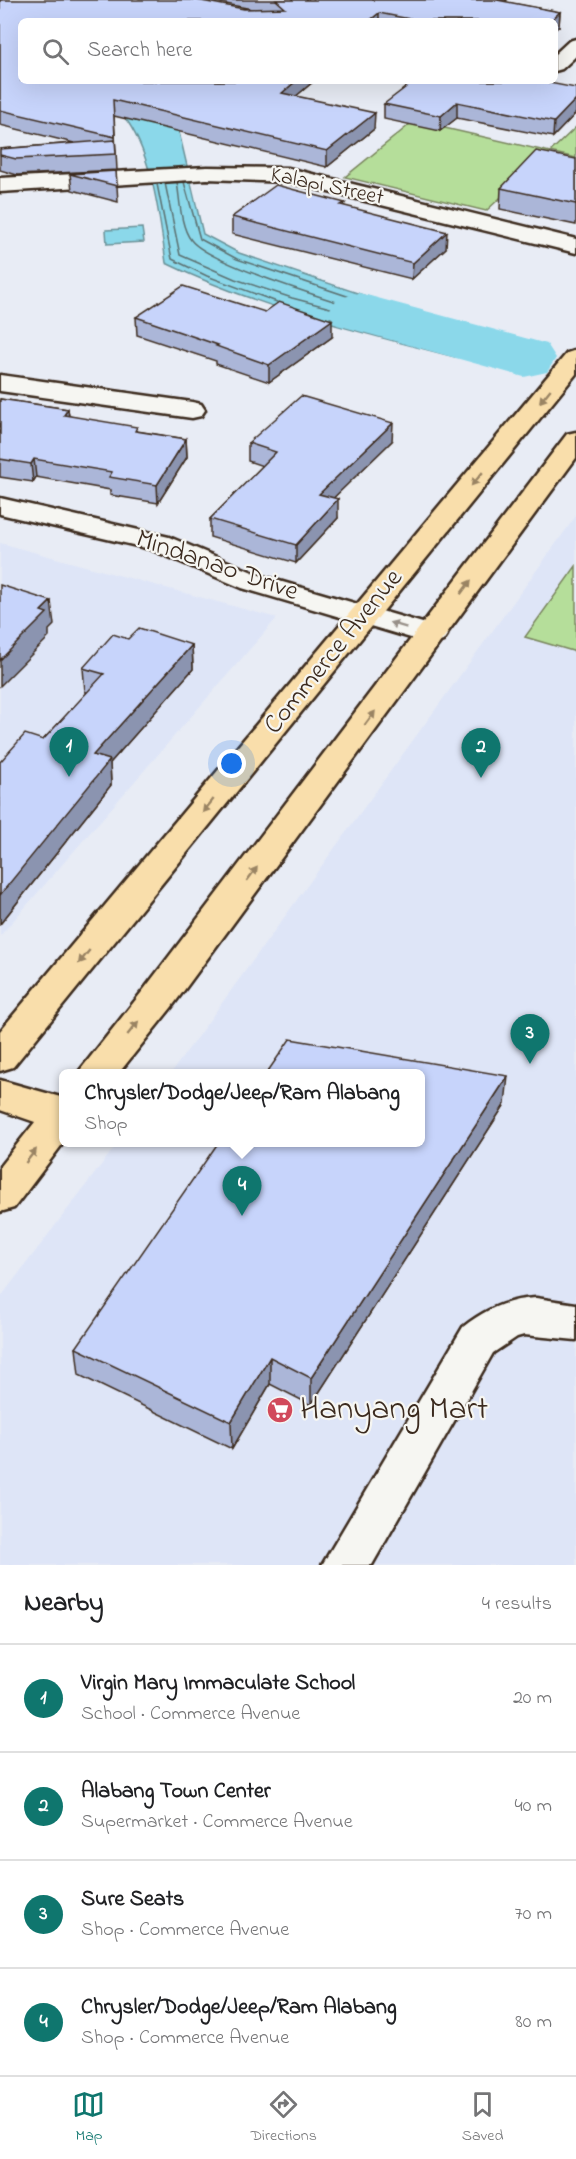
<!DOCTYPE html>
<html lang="en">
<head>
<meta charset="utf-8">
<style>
  :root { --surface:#fff; --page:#f6f6f6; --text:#202124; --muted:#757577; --line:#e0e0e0; --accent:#0f766e }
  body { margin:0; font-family:"Indie Flower",sans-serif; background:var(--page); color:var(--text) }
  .you { position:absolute; left:232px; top:764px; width:21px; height:21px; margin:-15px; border:4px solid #fff; border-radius:50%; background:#1a73e8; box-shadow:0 0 0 9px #1a73e833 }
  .badge { display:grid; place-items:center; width:39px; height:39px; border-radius:50%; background:var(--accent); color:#fff; font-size:20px; font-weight:700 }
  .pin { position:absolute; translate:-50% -50px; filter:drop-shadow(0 2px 3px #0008) }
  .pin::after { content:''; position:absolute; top:32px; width:21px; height:18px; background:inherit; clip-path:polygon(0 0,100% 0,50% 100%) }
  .popup { position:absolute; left:59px; top:1069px; width:366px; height:78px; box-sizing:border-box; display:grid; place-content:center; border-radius:9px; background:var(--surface); filter:drop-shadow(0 2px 4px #0005); font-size:20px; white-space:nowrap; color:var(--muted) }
  .popup b { font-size:22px; color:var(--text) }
  .popup::after { content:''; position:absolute; left:50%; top:100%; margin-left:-12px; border:12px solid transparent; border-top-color:var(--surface) }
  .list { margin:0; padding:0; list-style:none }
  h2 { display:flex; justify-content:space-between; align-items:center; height:78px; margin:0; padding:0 24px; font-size:26px }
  h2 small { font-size:20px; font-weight:400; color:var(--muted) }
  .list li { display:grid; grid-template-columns:39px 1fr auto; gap:18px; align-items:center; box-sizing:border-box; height:108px; padding:0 24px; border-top:2px solid var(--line) }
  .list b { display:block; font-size:22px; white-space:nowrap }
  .list p { margin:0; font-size:20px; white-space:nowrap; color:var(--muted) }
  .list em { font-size:20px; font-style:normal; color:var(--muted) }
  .icon { flex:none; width:33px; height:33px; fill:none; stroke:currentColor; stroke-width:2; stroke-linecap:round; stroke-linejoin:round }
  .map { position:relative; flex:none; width:576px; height:1565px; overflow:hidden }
  .search { position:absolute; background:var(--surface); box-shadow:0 6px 24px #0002; left:18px; right:18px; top:18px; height:66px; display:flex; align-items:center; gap:15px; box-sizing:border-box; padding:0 21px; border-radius:9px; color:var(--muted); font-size:22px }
  .sheet { height:510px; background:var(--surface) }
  nav { display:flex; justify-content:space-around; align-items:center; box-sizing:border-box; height:84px; border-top:2px solid var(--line); background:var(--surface); font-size:16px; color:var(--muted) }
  nav a { display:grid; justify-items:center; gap:3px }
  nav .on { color:var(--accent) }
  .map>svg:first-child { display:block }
  .built { fill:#dee5f7 }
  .green { fill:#b5de9a; stroke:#78845c; stroke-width:1.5 }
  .water { fill:#8bd8ea; stroke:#6b9298; stroke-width:1.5 }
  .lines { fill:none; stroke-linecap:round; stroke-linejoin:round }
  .shore { stroke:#5b7070; stroke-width:1.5 }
  .river { fill:#8bd8ea; fill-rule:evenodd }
  .minor-casing { stroke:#3b2a1e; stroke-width:5 }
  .major-casing { stroke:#3b2a1e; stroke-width:5 }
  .minor { fill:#f6f6f2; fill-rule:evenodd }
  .major { fill:#f9deab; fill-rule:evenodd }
  .wall { fill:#abb6d8; stroke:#3b2a1e; stroke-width:1.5 }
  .shaded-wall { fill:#8b94b0; stroke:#3b2a1e; stroke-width:1.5 }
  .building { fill:#c7d4fb; stroke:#3b2a1e; stroke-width:1.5 }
  .oneway { fill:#9a8464 }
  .oneway2 { fill:#989088 }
  .labels { text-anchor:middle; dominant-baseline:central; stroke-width:4.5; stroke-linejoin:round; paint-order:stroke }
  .far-street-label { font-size:22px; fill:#3b2a1e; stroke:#f6f6f2 }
  .street-label { font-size:27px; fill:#3b2a1e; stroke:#f6f6f2 }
  .near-poi-label { font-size:33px; fill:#3b2a1e; stroke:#f6f6f2; text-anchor:start }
</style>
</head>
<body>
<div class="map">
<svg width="576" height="1565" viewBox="0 0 576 1565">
  <rect width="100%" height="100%" fill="#e8ecf5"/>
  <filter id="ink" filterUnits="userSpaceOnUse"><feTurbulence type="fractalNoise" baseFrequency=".0167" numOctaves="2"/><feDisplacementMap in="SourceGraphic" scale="12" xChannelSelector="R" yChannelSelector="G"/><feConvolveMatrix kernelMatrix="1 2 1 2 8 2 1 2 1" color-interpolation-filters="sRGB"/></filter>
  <g filter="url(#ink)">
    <g class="built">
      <polygon points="576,516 576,1565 0,1565 0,1298 118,1143 421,1142 421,1074 171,1073"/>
      <polygon points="0,543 277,618 0,936"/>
    </g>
    <g class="green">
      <polygon points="414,121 550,152 576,127 576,158 550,152 486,211 345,177"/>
      <polygon points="576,566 576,652 525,637"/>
    </g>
    <g class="water">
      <path d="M 171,98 L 203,234 L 239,253 L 479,334 L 455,357 C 357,331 258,308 166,263 C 160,220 153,159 128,122 C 122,114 112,106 104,99 Z"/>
      <polygon points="142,228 144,242 107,244 106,230"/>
    </g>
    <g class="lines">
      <g class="shore">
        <polyline points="184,182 200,239 237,259 463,335 465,338 452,350 330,318"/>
        <path d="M 165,183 L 180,255 L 235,279 L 292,298 L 411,329 L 410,325 C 370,312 211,267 191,240 C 180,226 180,199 177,182"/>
        <polyline points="157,184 172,259 207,276 277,302"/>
      </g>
      <polygon class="river" points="359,293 547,344 556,358 547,372 524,377 337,325 328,312 337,299"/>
      <defs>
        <g id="minor">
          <polygon points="576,39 576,56 562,69 555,71 555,54 569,41"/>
          <polygon points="207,167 288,168 576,239 576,253 288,182 207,179 0,192 0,178"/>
          <polygon points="0,375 192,402 201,404 205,410 201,416 192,418 0,391"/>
          <polygon points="0,498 169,537 262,576 443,629 447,635 443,641 432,644 421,641 242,588 150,549 0,514"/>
          <path d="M 536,1298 L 576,1304 L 576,1340 L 524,1335 L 517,1337 L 493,1353 L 372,1565 L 322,1565 L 463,1327 C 484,1310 508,1299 536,1298 Z"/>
        </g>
        <g id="major">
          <polygon points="576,350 576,374 13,1067 0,1071 0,1031 567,353"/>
          <polygon points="576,432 576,458 171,1008 118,1074 77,1074 145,988 567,434"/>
          <polygon points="0,1080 64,1098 64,1142 14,1208 0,1212 0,1166 35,1122 0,1110"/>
        </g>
      </defs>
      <use href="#minor" class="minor-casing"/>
      <use href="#major" class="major-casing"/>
      <use href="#minor" class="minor"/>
      <use href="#major" class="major"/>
    </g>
    <g class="wall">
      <polygon points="0,0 244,9 252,9 205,0 507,0 505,2 560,12 559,26 555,21 21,21 21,81 314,81 296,96 374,129 327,167 114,116 117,170 17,175 0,170 0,149 74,143 0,125"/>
      <polygon points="576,88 576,113 553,137 457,118 440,131 384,119 384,104"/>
      <polygon points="576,159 576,225 500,209 501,188"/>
      <polygon points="116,171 118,202 72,190 70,174"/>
      <polygon points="345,203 344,206 446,248 412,279 232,234 232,217"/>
      <polygon points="136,317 332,337 269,382 216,364 216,361 137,335"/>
      <polygon points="0,399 68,409 69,416 137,431 186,439 187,457 158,503 110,495 110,490 36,477 33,482 0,477"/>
      <polygon points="392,441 333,498 338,518 296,563 210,537 210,519 263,466 248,461 248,443"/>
      <polygon points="128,639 192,645 193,669 110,763 111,785 0,924 0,762 43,740 88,692 85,692 83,668"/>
      <polygon points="505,1104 311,1405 270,1384 232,1449 79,1375 76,1348"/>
    </g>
    <g class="shaded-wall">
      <polygon points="560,12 559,26 555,30 555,21 550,21"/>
      <polygon points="379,13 379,21 369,21"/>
      <polygon points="296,81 314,81 282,108 282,93"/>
      <polygon points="576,99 576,113 553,137 554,122"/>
      <polygon points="457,102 457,118 440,131 441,116"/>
      <polygon points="375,113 374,129 327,167 327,151"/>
      <polygon points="447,232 446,248 412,279 413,263"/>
      <polygon points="332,320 332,337 269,382 269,365"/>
      <polygon points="68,409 70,427 64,415"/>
      <polygon points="393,423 392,441 319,512 319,494"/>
      <polygon points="186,439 187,457 158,503 157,485"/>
      <polygon points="34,459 36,477 33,482 31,464"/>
      <polygon points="338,499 338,518 296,563 296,545"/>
      <polygon points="51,601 54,625 49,630 49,637 0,686 0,660 41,611"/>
      <polygon points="192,645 193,669 110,763 111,785 0,924 0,895 93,755"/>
      <polygon points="508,1076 505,1104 311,1405 311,1378"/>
      <polygon points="270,1357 270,1384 232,1449 231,1422"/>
    </g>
    <g class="building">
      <polygon points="0,0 196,0 244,9 285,8 276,0 497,0 560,12 550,21 420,21 379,13 369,21 21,21 21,81 296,81 282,93 375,113 327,151 113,100 115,137 0,110"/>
      <polygon points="414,81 539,81 576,88 576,99 554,122 457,102 441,116 384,104"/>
      <polygon points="115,140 116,154 16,159 0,155 0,149"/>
      <polygon points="536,151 576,159 576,204 501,188"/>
      <polygon points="116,171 117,186 70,174"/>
      <polygon points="276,185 345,203 341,205 447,232 413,263 232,217"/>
      <polygon points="183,286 265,312 279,302 332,320 269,365 216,346 218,345 136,317"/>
      <polygon points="301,396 393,423 319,494 338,499 296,545 210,519 276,452 248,443"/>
      <polygon points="0,399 68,409 64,415 137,427 135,431 186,439 157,485 109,477 112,472 34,459 31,464 0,459"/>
      <polygon points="0,585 51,601 41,611 47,613 0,660"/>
      <polygon points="139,628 192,645 93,755 110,760 0,895 0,762 25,734 43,740 104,674 83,668 113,634 128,639"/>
      <polygon points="290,1039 508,1076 311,1378 270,1357 231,1422 76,1348 218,1143 420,1143 420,1074 266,1074"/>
    </g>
    <defs><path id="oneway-solid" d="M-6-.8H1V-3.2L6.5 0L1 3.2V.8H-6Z" transform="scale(1.5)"/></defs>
    <g class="oneway">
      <use href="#oneway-solid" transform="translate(545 396) rotate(129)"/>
      <use href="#oneway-solid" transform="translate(477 479) rotate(130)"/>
      <use href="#oneway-solid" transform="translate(466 587) rotate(-53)"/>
      <use href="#oneway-solid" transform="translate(370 718) rotate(-53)"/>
      <use href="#oneway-solid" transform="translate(208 806) rotate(129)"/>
      <use href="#oneway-solid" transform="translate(252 874) rotate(-53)"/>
      <use href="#oneway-solid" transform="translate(84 957) rotate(129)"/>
      <use href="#oneway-solid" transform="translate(133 1028) rotate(-51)"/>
      <use href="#oneway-solid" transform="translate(31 1156) rotate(-52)"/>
    </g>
    <use class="oneway2" href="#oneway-solid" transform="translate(398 625) rotate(-163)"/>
  </g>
  <defs>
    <symbol id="supermarket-disc" viewBox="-11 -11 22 22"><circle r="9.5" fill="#d1495b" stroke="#f6f6f2"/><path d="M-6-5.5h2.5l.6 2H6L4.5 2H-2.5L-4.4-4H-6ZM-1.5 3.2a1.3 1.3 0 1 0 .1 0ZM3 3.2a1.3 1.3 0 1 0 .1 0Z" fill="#fff"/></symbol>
  </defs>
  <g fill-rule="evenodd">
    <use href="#supermarket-disc" x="265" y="1395" width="30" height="30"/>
  </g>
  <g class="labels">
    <g class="far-street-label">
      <text transform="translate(327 187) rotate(12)">Kalapi Street</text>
    </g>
    <g class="street-label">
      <text transform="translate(217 566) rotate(19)">Mindanao Drive</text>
      <text transform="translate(334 652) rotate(-51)">Commerce Avenue</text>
    </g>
    <g class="near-poi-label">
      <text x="300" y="1410">Hanyang Mart</text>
    </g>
  </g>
</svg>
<div class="you"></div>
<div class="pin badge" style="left:69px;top:777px">1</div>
<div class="pin badge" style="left:481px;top:778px">2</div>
<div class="pin badge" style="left:530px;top:1064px">3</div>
<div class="pin badge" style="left:242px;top:1216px">4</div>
<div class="popup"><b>Chrysler/Dodge/Jeep/Ram Alabang</b>Shop</div>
<div class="search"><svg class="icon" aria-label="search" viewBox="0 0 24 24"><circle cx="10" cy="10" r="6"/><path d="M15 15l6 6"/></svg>Search here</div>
</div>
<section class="sheet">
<h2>Nearby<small>4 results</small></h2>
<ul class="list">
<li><span class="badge">1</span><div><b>Virgin Mary Immaculate School</b><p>School · Commerce Avenue</p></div><em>20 m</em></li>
<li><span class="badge">2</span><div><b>Alabang Town Center</b><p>Supermarket · Commerce Avenue</p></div><em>40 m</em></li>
<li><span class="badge">3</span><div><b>Sure Seats</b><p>Shop · Commerce Avenue</p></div><em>70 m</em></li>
<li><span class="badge">4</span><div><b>Chrysler/Dodge/Jeep/Ram Alabang</b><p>Shop · Commerce Avenue</p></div><em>80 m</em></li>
</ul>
</section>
<nav>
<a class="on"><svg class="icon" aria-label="map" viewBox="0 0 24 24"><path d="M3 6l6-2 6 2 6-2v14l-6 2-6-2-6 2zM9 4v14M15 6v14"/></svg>Map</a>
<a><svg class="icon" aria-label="directions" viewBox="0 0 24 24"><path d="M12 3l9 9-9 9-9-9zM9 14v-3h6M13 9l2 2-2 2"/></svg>Directions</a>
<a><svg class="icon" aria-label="saved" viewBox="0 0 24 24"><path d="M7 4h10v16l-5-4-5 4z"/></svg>Saved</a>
</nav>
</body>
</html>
